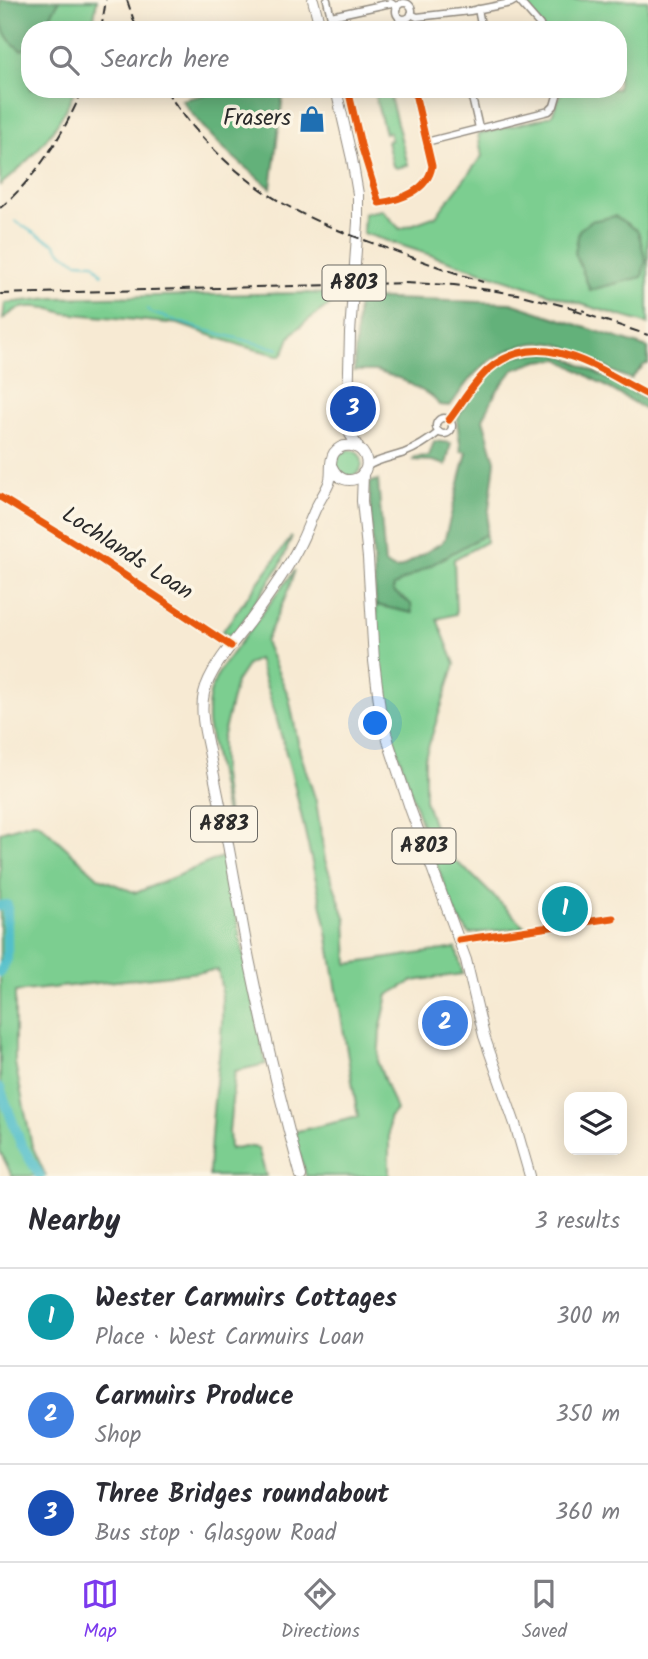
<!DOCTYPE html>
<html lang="en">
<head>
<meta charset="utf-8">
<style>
  :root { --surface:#fff; --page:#f7f7f7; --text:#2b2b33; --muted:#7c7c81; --line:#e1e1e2; --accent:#7c3aed }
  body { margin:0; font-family:Kalam,sans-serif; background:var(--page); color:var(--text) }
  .controls { position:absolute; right:21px; bottom:21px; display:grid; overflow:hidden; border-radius:14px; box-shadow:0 4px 18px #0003 }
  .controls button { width:63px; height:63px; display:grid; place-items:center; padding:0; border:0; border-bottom:2px solid var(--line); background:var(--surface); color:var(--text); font:35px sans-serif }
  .you { position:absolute; left:376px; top:724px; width:24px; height:24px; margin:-18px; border:5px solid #fff; border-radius:50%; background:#1a73e8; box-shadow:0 0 0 10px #1a73e833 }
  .badge { display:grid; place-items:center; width:46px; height:46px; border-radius:50%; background:var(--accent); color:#fff; font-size:23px; font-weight:700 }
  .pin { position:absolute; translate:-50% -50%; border:4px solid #fff; box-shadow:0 2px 7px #0006 }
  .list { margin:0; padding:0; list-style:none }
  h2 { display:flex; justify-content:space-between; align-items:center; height:91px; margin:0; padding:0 28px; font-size:30px }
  h2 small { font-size:23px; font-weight:400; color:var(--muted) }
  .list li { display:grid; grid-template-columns:46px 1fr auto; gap:21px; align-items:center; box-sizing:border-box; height:98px; padding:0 28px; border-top:2px solid var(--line) }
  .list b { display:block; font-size:26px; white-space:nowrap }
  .list p { margin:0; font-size:23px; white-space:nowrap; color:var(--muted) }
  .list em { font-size:23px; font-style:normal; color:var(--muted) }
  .icon { flex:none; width:38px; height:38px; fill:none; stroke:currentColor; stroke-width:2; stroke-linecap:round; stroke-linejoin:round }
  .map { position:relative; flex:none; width:648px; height:1176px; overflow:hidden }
  .search { position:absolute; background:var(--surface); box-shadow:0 4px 18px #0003; left:21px; right:21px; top:21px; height:77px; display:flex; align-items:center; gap:18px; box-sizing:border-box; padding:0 24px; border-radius:28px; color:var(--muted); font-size:26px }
  .sheet { height:385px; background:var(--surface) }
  nav { display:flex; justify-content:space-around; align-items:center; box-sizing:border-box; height:98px; border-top:2px solid var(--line); background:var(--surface); font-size:19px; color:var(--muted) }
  nav a { display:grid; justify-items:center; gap:4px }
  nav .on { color:var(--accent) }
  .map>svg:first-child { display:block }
  .green { fill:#7bce90; stroke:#537c5e; stroke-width:2 }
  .forest { fill:#64b17a; stroke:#486e52; stroke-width:2 }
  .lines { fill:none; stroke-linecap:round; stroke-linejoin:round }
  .stream { stroke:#52bfca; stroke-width:2 }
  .river { stroke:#52bfca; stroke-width:10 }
  .street-casing { stroke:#918a7f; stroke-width:9 }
  .primary-casing { stroke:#918a7f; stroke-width:12 }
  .street { stroke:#fff; stroke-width:6 }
  .primary { stroke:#fff; stroke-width:10 }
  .rail { stroke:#2b2b2b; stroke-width:2; stroke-dasharray:10 5; stroke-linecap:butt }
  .cycleway-casing { stroke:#fcf5e5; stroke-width:11 }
  .cycleway { stroke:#e8590c; stroke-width:7 }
  .labels { text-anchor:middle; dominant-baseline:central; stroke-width:7; stroke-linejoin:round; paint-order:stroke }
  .shield { fill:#fcf5e5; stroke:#6a6863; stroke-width:2 }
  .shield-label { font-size:21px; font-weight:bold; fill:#2b2b2b }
  .poi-label { font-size:23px; fill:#2b2b2b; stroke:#fcf5e5; text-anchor:end }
  .street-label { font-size:23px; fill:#2b2b2b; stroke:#fcf5e5 }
</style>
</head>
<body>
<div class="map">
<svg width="648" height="1176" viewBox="0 0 648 1176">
  <rect width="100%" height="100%" fill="#fcf5e5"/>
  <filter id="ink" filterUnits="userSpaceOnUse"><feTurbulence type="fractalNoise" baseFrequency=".0143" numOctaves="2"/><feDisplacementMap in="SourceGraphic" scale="14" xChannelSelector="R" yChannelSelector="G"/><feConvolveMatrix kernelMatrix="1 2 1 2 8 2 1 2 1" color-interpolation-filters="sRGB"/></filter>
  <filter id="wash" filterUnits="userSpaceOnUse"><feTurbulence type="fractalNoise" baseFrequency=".00686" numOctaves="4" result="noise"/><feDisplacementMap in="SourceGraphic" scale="28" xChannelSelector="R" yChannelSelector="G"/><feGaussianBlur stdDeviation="1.57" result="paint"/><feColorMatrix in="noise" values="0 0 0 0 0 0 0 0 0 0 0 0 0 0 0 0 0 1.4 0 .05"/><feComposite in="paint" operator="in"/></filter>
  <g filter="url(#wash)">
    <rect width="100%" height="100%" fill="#f7ead3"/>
    <g class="green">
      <path d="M 0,0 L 97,0 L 92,30 L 30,30 L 30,89 L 75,89 C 60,127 32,160 0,185 Z"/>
      <polygon points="524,0 648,0 648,324 584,305 363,233 364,213 382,210 400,229 436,216 482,156 478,134 541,119 552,115 561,93 560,89 618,89 618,30 543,30 524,3"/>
      <polygon points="377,89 388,89 408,165 397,168 393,166 387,141 391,140 389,132 385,133 375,96 379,95"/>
      <path d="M 308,293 L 344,295 C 333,303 297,325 291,336 C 286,343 288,348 281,356 L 242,346 L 178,324 L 64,313 C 50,308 32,304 18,309 C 13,311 7,316 3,319 L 5,303 L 52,298 Z"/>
      <circle cx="349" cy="463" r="13"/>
      <polygon points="486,534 486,542 454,559 456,614 437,619 455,664 425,757 425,800 442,850 472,875 525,927 469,934 454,911 421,823 382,703 379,677 376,605 412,613 406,600 392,591 394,586"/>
      <polygon points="292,536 281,564 237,630 232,636 222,632"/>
      <path d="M 295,570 L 286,596 L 265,642 L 289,697 L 300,752 L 316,801 L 325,860 L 346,920 L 348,964 L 456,948 L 463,974 L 413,981 L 388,995 L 380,1031 L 378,1063 L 396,1110 L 389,1118 L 389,1176 L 306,1176 L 293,1132 L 358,1117 L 325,920 L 293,779 L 275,713 L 258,659 L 248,664 L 236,682 L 222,739 L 222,774 L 230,834 L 208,724 C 207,698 210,685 224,664 Z"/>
      <path d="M 33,822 L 39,823 L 99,878 L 136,893 L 224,856 L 266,1064 L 235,1071 L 229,1131 L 230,1149 L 245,1146 L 258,1148 L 266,1176 L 209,1176 C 210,1142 213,1107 217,1073 C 221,1040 226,1003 218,970 L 15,992 L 15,1063 L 32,1146 L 46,1176 L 12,1176 L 0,1151 L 0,832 Z"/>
    </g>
    <g class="forest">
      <path d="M 0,0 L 60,0 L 52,13 L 45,30 L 30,30 L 30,47 L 21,50 C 1,37 0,22 0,0 Z"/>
      <path d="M 229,89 L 281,89 L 283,95 L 271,188 C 237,162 206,135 182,100 Z"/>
      <polygon points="615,216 638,231 646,260 642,277 590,290 575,253 579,230 591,221"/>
      <path d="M 358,298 L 511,303 L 648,348 L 648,364 L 644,365 L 631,379 C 608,372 589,356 567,347 C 529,333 489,355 466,384 C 460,391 456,399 450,406 L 439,405 L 433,397 L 401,379 L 376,371 L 354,371 Z"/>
      <polygon points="550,353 564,356 648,400 648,411 559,359 538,361 513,370 496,392 483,419 495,461 486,534 394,586 393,591 411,604 412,613 376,605 369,486 371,482 378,480 385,564 395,569 400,568 441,543 445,538 467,452 461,451 457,421 460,413 486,374 510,358 524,354"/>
      <polygon points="434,441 451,443 446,465 432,461 413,460 415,457 429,456"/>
    </g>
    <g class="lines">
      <g class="stream">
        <polyline points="15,221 39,236 54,243 61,252 77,262 94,263 102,274"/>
        <polyline points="147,309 152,313 201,329 279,349"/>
      </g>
      <g class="river">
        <polyline points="0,906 7,905 7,959 0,972"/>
        <polyline points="0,1088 21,1144 40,1176"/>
      </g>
    </g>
  </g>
  <g filter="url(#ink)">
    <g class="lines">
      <defs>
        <g id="street">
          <polyline points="327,0 334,30"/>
          <polyline points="518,0 540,25 541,30"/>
          <circle cx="404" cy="11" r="8"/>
          <polyline points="478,9 482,30"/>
          <polyline points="411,14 417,17 470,11 511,3 516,0"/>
          <polyline points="331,16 391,3 397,7"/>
          <polyline points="399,17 401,30"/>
          <path d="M 348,89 L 361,145 L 379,203 C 400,200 428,191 432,166 L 414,89"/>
          <polyline points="470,89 479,128"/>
          <polyline points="426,142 549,111 554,106 559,89"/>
          <circle cx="444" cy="426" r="8"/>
          <path d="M 449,420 C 462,403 473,383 489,369 C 541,325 599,370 648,395"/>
          <path d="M 366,467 C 378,459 390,458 404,453 C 417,448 428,441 439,432"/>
          <polyline points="0,497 97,557 231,646"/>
          <polyline points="459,940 613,918"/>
        </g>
        <g id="primary">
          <polyline points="313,0 321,30"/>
          <polyline points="336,89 352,159 358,194 358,222 350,333 348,408 350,434 358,447"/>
          <polyline points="363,473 362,501 368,558 374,661 380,709 389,744 410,808 466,960 484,1036 515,1124 530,1176"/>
          <path d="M 301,1176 C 281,1104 264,1032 249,959 C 241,917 234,875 226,834 C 221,809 216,785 211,761 C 207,739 199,715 204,693 C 210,668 235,641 250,621 C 267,598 286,572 299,546 C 305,535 309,523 314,512 C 318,502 325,493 329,483 C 333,474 328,462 334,453 C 342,442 359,444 365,456 C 374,477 343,492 332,467"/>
        </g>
      </defs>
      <use href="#street" class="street-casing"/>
      <use href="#primary" class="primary-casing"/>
      <use href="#street" class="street"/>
      <use href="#primary" class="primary"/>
      <g class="rail">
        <polyline points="127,0 137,30"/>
        <polyline points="101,30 106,0"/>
        <path d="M 165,89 C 197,138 241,181 293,209 C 324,226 358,238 392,250 C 422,261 452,272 483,282"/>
        <path d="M 0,208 C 37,177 64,133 83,89"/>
        <polyline points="0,294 405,283 454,285 517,294 585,311"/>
        <polyline points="573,310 648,335"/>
      </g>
      <defs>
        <g id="cycleway">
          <path d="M 348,89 L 361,145 L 379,203 C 400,200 428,191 432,166 L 414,89"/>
          <path d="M 449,420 C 462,403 473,383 489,369 C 541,325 599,370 648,395"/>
          <polyline points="0,497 97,557 231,646"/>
          <polyline points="459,940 613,918"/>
        </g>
      </defs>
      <use href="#cycleway" class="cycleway-casing"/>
      <use href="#cycleway" class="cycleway"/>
    </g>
  </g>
  <defs>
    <symbol id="shop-bare" viewBox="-9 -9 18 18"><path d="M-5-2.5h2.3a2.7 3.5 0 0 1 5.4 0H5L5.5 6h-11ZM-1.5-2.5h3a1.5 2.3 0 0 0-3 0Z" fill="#1f6fb2" stroke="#fcf5e5" stroke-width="2.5" paint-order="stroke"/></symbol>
  </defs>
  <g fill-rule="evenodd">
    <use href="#shop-bare" x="293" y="100" width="38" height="38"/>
  </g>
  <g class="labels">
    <g class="shield">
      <rect x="322.5" y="265.5" width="63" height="35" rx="5"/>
      <rect x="191" y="806.5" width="66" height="35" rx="5"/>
      <rect x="392.5" y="828.5" width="63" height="35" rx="5"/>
    </g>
    <g class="shield-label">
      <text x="354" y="283">A803</text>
      <text x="224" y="824">A883</text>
      <text x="424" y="846">A803</text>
    </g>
    <g class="poi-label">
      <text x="291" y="119">Frasers</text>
    </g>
    <g class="street-label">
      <text transform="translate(127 554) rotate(33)">Lochlands Loan</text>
    </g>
  </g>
</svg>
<div class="controls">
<button><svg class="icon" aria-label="layers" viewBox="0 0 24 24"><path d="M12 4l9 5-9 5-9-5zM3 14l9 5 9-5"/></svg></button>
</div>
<div class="you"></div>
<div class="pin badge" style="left:565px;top:909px;background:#0f9aa8">1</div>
<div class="pin badge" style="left:445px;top:1023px;background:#3f7fe0">2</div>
<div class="pin badge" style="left:353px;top:409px;background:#1a4fb4">3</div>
<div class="search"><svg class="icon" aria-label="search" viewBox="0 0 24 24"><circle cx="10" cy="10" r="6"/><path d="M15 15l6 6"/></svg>Search here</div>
</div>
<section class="sheet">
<h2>Nearby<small>3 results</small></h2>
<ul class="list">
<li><span class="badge" style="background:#0f9aa8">1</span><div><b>Wester Carmuirs Cottages</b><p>Place · West Carmuirs Loan</p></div><em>300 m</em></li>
<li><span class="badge" style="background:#3f7fe0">2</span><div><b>Carmuirs Produce</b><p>Shop</p></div><em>350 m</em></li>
<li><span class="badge" style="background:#1a4fb4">3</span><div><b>Three Bridges roundabout</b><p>Bus stop · Glasgow Road</p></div><em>360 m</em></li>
</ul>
</section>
<nav>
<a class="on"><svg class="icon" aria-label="map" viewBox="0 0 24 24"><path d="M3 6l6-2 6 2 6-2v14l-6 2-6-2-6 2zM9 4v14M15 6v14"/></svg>Map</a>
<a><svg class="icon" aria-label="directions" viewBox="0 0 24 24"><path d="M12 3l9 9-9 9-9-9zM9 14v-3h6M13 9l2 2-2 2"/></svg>Directions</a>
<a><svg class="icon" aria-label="saved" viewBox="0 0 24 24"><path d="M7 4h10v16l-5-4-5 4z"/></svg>Saved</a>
</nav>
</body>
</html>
